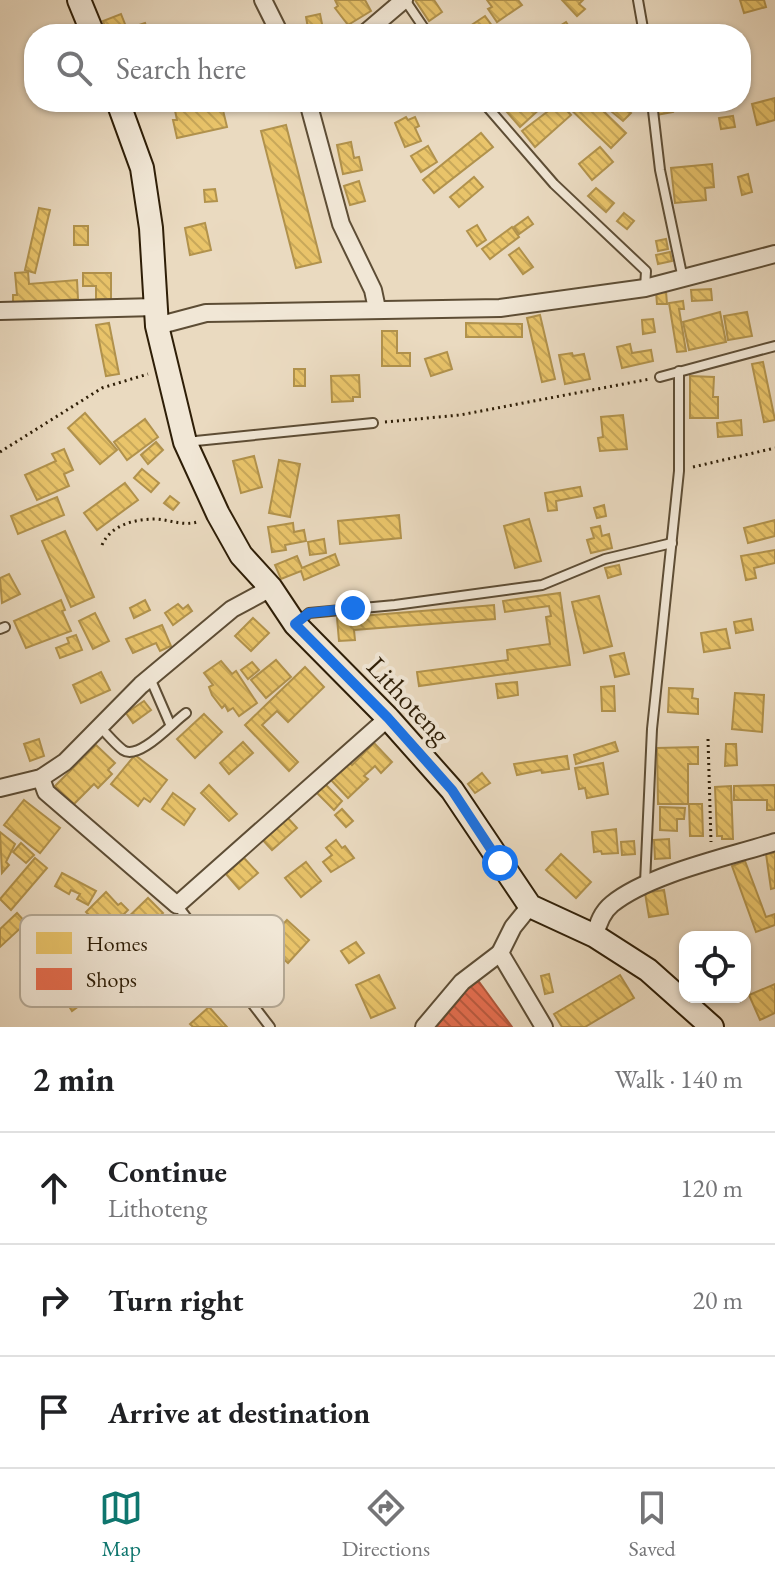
<!DOCTYPE html>
<html lang="en">
<head>
<meta charset="utf-8">
<style>
  :root { --surface:#fff; --page:#f6f6f6; --text:#202124; --muted:#757577; --line:#e0e0e0; --accent:#0f766e }
  body { margin:0; font-family:"EB Garamond",serif; background:var(--page); color:var(--text) }
  .controls { position:absolute; right:24px; bottom:24px; display:grid; overflow:hidden; border-radius:16px; box-shadow:0 2px 6px #0004 }
  .controls button { width:72px; height:72px; display:grid; place-items:center; padding:0; border:0; border-bottom:2px solid var(--line); background:var(--surface); color:var(--text); font:40px sans-serif }
  .stop { position:absolute; width:24px; height:24px; margin:-18px; border:6px solid #1a73e8; border-radius:50%; background:#fff }
  .stop.end { background:#1a73e8; border-color:#fff; box-shadow:0 2px 8px #0008 }
  .list { margin:0; padding:0; list-style:none }
  h2 { display:flex; justify-content:space-between; align-items:center; height:104px; margin:0; padding:0 32px; font-size:34px }
  h2 small { font-size:26px; font-weight:400; color:var(--muted) }
  .list li { display:grid; grid-template-columns:52px 1fr auto; gap:24px; align-items:center; box-sizing:border-box; height:112px; padding:0 32px; border-top:2px solid var(--line) }
  .list b { display:block; font-size:30px; white-space:nowrap }
  .list p { margin:0; font-size:26px; white-space:nowrap; color:var(--muted) }
  .list em { font-size:26px; font-style:normal; color:var(--muted) }
  .icon { flex:none; width:44px; height:44px; fill:none; stroke:currentColor; stroke-width:2; stroke-linecap:round; stroke-linejoin:round }
  .map { position:relative; flex:none; width:775px; height:1027px; overflow:hidden }
  .search { position:absolute; background:var(--surface); box-shadow:0 2px 6px #0004; left:24px; right:24px; top:24px; height:88px; display:flex; align-items:center; gap:20px; box-sizing:border-box; padding:0 28px; border-radius:32px; color:var(--muted); font-size:30px }
  .sheet { height:440px; background:var(--surface) }
  nav { display:flex; justify-content:space-around; align-items:center; box-sizing:border-box; height:112px; border-top:2px solid var(--line); background:var(--surface); font-size:22px; color:var(--muted) }
  nav a { display:grid; justify-items:center; gap:4px }
  nav .on { color:var(--accent) }
  .map>svg:first-child { display:block }
  .homes { fill:url(#homes-back-hatch); stroke:#b1924c; stroke-width:2 }
  .shops { fill:url(#shops-back-hatch); stroke:#b0573b; stroke-width:2 }
  .lines { fill:none; stroke-linecap:round; stroke-linejoin:round }
  .lane-casing { stroke:#5d4d35; stroke-width:12 }
  .street-casing { stroke:#5d4d35; stroke-width:20 }
  .secondary-casing { stroke:#2e1e07; stroke-width:26 }
  .path { stroke:#2e1e07; stroke-width:3; stroke-dasharray:2 4; stroke-linecap:butt }
  .lane { stroke:#f1e7d6; stroke-width:8 }
  .street { stroke:#f1e7d6; stroke-width:16 }
  .secondary { stroke:#f1e7d6; stroke-width:22 }
  .route { stroke:#1a73e8; stroke-width:10 }
  .labels { text-anchor:middle; dominant-baseline:central; stroke-width:8; stroke-linejoin:round; paint-order:stroke }
  .street-label { font-size:28px; fill:#2e1e07; stroke:#f1e7d6 }
  .key { fill:#f1e7d6; stroke:#b6ab98; stroke-width:2 }
  .key-label { font-size:22px; fill:#2e1e07 }
</style>
</head>
<body>
<div class="map">
<svg width="775" height="1027" viewBox="0 0 775 1027">
  <defs>
    <pattern id="homes-back-hatch" width="6" height="6" patternUnits="userSpaceOnUse" patternTransform="scale(2)"><rect width="6" height="6" fill="#e9c46a"/><path d="M-1 5l2 2M0 0l6 6M5-1l2 2" fill="none" stroke="#c8a85a"/></pattern>
    <pattern id="shops-back-hatch" width="6" height="6" patternUnits="userSpaceOnUse" patternTransform="scale(2)"><rect width="6" height="6" fill="#e76f51"/><path d="M-1 5l2 2M0 0l6 6M5-1l2 2" fill="none" stroke="#bc5b41"/></pattern>
  </defs>
  <rect width="100%" height="100%" fill="#eadac0"/>
  <filter id="stains"><feTurbulence type="fractalNoise" baseFrequency=".0025" numOctaves="4"/><feColorMatrix values="0 0 0 0 .2 0 0 0 0 .09 0 0 0 0 .02 0 0 0 .5 -.17"/></filter>
  <radialGradient id="worn" r=".72"><stop offset=".6" stop-color="#630" stop-opacity="0"/><stop offset="1" stop-color="#630" stop-opacity=".3"/></radialGradient>
  <g class="homes">
    <polygon points="335,0 365,0 371,11 348,25 335,8 338,6"/>
    <polygon points="415,0 434,0 442,12 429,21"/>
    <polygon points="487,0 518,0 522,5 497,22 488,9 492,7"/>
    <polygon points="562,0 583,0 579,4 585,9 577,16"/>
    <polygon points="740,0 764,0 766,7 744,13"/>
    <polygon points="121,14 127,29 145,23 149,34 108,34 103,21"/>
    <polygon points="320,14 324,34 309,34 306,17"/>
    <polygon points="485,16 498,34 471,34 467,28"/>
    <polygon points="566,22 574,34 563,34 558,27"/>
    <polygon points="775,98 775,120 757,125 752,104"/>
    <polygon points="194,102 221,102 227,127 177,138 173,120 177,120 174,106"/>
    <polygon points="513,102 538,102 542,107 520,127 506,111 505,108"/>
    <polygon points="560,102 571,115 535,147 522,131"/>
    <polygon points="563,102 594,102 626,133 611,148"/>
    <polygon points="660,102 671,102 673,112 656,115 654,103"/>
    <polygon points="620,103 631,113 623,121 612,112"/>
    <polygon points="733,116 735,127 721,129 719,118"/>
    <polygon points="406,117 408,120 415,117 419,126 415,128 421,141 405,147 395,123"/>
    <polygon points="286,125 321,262 296,268 261,131"/>
    <polygon points="481,133 493,147 434,193 423,180"/>
    <polygon points="351,142 354,158 359,157 362,170 343,174 337,145"/>
    <polygon points="428,146 437,162 421,172 411,156"/>
    <polygon points="600,147 613,162 592,180 579,164"/>
    <polygon points="712,164 714,187 705,188 706,200 675,203 671,168"/>
    <polygon points="748,174 752,192 742,195 738,177"/>
    <polygon points="474,177 483,187 459,207 450,197"/>
    <polygon points="359,181 365,201 350,205 344,186"/>
    <polygon points="596,188 614,203 606,212 588,196"/>
    <polygon points="215,189 217,201 205,202 204,190"/>
    <polygon points="39,208 50,210 35,273 25,270"/>
    <polygon points="624,213 634,221 627,229 617,221"/>
    <polygon points="528,217 533,224 519,234 514,227"/>
    <polygon points="205,223 211,250 190,255 185,228"/>
    <polygon points="477,225 486,240 477,246 467,231"/>
    <rect x="74" y="226" width="14" height="19"/>
    <polygon points="512,227 519,237 490,259 482,249"/>
    <polygon points="666,239 668,249 658,251 656,241"/>
    <polygon points="519,248 533,267 523,274 509,255"/>
    <polygon points="670,252 672,261 658,264 656,255"/>
    <polygon points="28,272 29,284 77,280 78,299 13,304 13,295 17,295 15,273"/>
    <polygon points="83,273 111,273 111,299 96,299 96,286 83,286"/>
    <polygon points="711,289 712,300 692,301 691,290"/>
    <polygon points="666,291 667,304 657,304 656,292"/>
    <polygon points="683,301 684,309 679,309 686,351 677,352 669,303"/>
    <polygon points="720,312 726,342 689,350 683,322"/>
    <polygon points="747,312 752,336 728,340 724,316"/>
    <polygon points="540,315 555,379 542,382 527,318"/>
    <polygon points="653,319 655,332 643,334 642,320"/>
    <polygon points="109,323 119,374 106,376 96,325"/>
    <polygon points="466,323 522,324 522,337 466,337"/>
    <polygon points="382,331 397,331 397,353 410,353 410,366 382,366"/>
    <polygon points="630,344 632,353 651,350 653,361 622,368 617,347"/>
    <polygon points="447,352 452,369 431,376 425,359"/>
    <polygon points="572,353 573,356 584,354 590,379 565,384 559,355"/>
    <polygon points="763,362 775,420 764,422 752,364"/>
    <rect x="294" y="369" width="11" height="17"/>
    <polygon points="359,375 360,397 353,397 353,401 332,402 331,376"/>
    <polygon points="690,376 714,377 713,397 718,397 718,418 690,418"/>
    <polygon points="85,413 117,450 100,464 68,428"/>
    <polygon points="623,415 627,449 600,451 598,438 603,437 601,417"/>
    <polygon points="145,419 158,437 127,460 114,442"/>
    <polygon points="741,420 742,435 718,437 717,423"/>
    <polygon points="156,442 163,450 148,464 141,455"/>
    <polygon points="64,449 73,470 64,474 69,486 37,500 25,475 56,461 52,454"/>
    <polygon points="254,456 262,487 241,493 233,461"/>
    <polygon points="279,460 300,464 290,517 269,513"/>
    <polygon points="142,469 159,483 151,492 134,478"/>
    <polygon points="125,483 138,500 97,530 84,513"/>
    <polygon points="580,487 582,496 556,501 557,510 548,511 545,493"/>
    <polygon points="170,496 179,503 173,510 164,503"/>
    <polygon points="57,497 64,515 18,534 11,516"/>
    <polygon points="604,505 606,516 597,518 594,508"/>
    <polygon points="399,515 401,538 340,544 338,521"/>
    <polygon points="529,519 541,561 515,568 504,526"/>
    <polygon points="775,520 775,536 748,543 744,528"/>
    <polygon points="293,523 294,532 304,530 306,541 285,545 286,550 272,552 268,527"/>
    <polygon points="600,526 602,536 609,534 612,548 591,553 587,540 594,538 591,528"/>
    <polygon points="65,531 94,597 71,607 42,541"/>
    <polygon points="324,539 326,553 310,555 308,542"/>
    <polygon points="775,550 775,563 754,568 756,578 746,580 741,556"/>
    <polygon points="335,554 339,565 304,580 301,571 281,579 275,565 297,556 302,568"/>
    <polygon points="619,565 621,574 608,578 605,568"/>
    <polygon points="9,574 20,594 2,603 0,578"/>
    <polygon points="560,593 570,665 419,686 417,672 508,660 507,650 550,644 546,617 551,616 549,606 505,612 503,601"/>
    <polygon points="599,596 612,646 584,653 572,602"/>
    <polygon points="61,600 65,610 62,611 71,631 26,648 14,621"/>
    <polygon points="145,600 150,610 134,618 130,608"/>
    <polygon points="178,604 183,609 188,605 192,611 173,625 165,613"/>
    <polygon points="494,605 495,619 354,630 355,640 339,641 337,618"/>
    <polygon points="95,613 109,641 93,649 79,621"/>
    <polygon points="253,618 269,633 251,651 235,636"/>
    <polygon points="751,619 753,630 736,633 734,622"/>
    <polygon points="162,625 171,646 160,651 156,643 133,653 126,639"/>
    <polygon points="726,629 730,648 704,652 701,633"/>
    <polygon points="76,635 82,650 60,658 56,648 69,643 67,638"/>
    <polygon points="624,653 629,674 615,677 610,656"/>
    <polygon points="276,660 291,677 266,698 251,680"/>
    <polygon points="221,661 232,674 236,671 257,703 239,716 233,708 228,711 225,705 222,708 212,695 209,687 213,685 204,673"/>
    <polygon points="252,662 259,670 248,679 241,670"/>
    <polygon points="305,667 324,687 288,722 277,711 262,725 298,762 289,771 245,725"/>
    <polygon points="101,672 110,690 81,703 73,685"/>
    <polygon points="517,682 518,695 498,698 496,684"/>
    <polygon points="614,686 615,711 602,711 601,687"/>
    <polygon points="669,688 693,689 692,698 698,699 698,714 668,712"/>
    <polygon points="735,693 764,695 762,732 732,729"/>
    <polygon points="144,701 151,710 133,723 126,713"/>
    <polygon points="204,714 222,732 195,758 177,739"/>
    <polygon points="39,739 44,756 30,761 24,744"/>
    <polygon points="243,742 253,753 229,774 220,763"/>
    <polygon points="615,742 618,751 576,764 574,755"/>
    <polygon points="374,743 392,762 381,773 375,766 364,776 368,779 348,798 331,780 349,762 352,765"/>
    <polygon points="726,744 736,744 737,765 725,766"/>
    <polygon points="96,745 115,763 108,770 112,774 98,788 94,784 74,804 55,786"/>
    <polygon points="698,747 698,764 688,764 688,804 658,804 657,748"/>
    <polygon points="135,755 167,780 150,802 144,798 138,806 111,784"/>
    <polygon points="567,756 569,769 542,773 541,770 517,775 514,764"/>
    <polygon points="603,763 608,794 587,798 585,788 579,789 575,768"/>
    <polygon points="482,773 490,783 475,793 468,784"/>
    <polygon points="324,783 342,801 334,810 315,791"/>
    <polygon points="209,785 237,814 229,821 201,793"/>
    <polygon points="775,785 775,810 767,810 767,800 734,800 734,786"/>
    <polygon points="731,786 733,839 722,839 722,836 717,836 715,787"/>
    <polygon points="173,793 195,809 184,825 162,809"/>
    <polygon points="24,800 60,828 40,853 4,825"/>
    <polygon points="689,804 702,804 703,836 690,836"/>
    <polygon points="660,807 685,808 684,819 677,819 677,831 660,830"/>
    <polygon points="342,809 353,821 346,827 335,815"/>
    <polygon points="285,815 297,828 272,850 260,837"/>
    <polygon points="616,829 618,853 602,854 601,851 594,852 592,832"/>
    <polygon points="0,832 15,844 6,862 9,865 2,873"/>
    <polygon points="669,839 670,858 655,859 654,840"/>
    <polygon points="336,840 342,848 345,846 354,858 331,872 323,862 332,855 326,848"/>
    <polygon points="634,841 635,854 622,855 621,842"/>
    <polygon points="21,843 34,855 26,863 13,852"/>
    <polygon points="775,853 775,888 771,889 766,854"/>
    <polygon points="561,854 591,882 576,898 546,870"/>
    <polygon points="35,858 47,868 11,910 0,899"/>
    <polygon points="244,858 258,873 239,889 226,874"/>
    <polygon points="745,861 766,917 775,914 775,925 756,932 732,866"/>
    <polygon points="306,862 321,881 301,897 285,878"/>
    <polygon points="62,873 96,891 88,905 77,899 80,894 71,890 69,894 55,886"/>
    <polygon points="664,890 668,914 649,917 645,893"/>
    <polygon points="106,892 118,905 121,903 128,910 106,932 86,912"/>
    <polygon points="148,898 163,913 103,973 87,957"/>
    <polygon points="17,913 26,923 0,947 0,929"/>
    <polygon points="287,920 309,940 288,963 266,943"/>
    <polygon points="356,942 364,953 349,963 341,951"/>
    <polygon points="549,974 553,992 545,994 541,976"/>
    <polygon points="379,975 395,1008 371,1018 356,985"/>
    <polygon points="620,975 634,998 585,1027 562,1027 554,1014"/>
    <polygon points="775,984 775,1013 760,1020 749,995"/>
    <polygon points="77,995 83,1003 72,1011 67,1003"/>
    <polygon points="209,1007 227,1027 193,1027 190,1024"/>
  </g>
  <polygon class="shops" points="477,979 512,1027 436,1027 459,1000 455,995"/>
  <g class="lines">
    <defs>
      <g id="lane">
        <polyline points="405,0 428,34"/>
        <polyline points="638,0 644,34"/>
        <polyline points="483,102 554,184 646,271 645,288"/>
        <polyline points="652,102 660,170 683,279"/>
        <polyline points="660,377 775,346"/>
        <polyline points="186,442 373,423"/>
        <polyline points="296,624 309,613 395,605 542,585 605,559 672,543"/>
        <polyline points="0,629 5,627"/>
        <polyline points="150,678 170,724"/>
        <path d="M 100,727 C 107,734 115,744 123,750 C 139,761 173,722 186,713"/>
        <polyline points="645,883 652,729 679,471 679,371"/>
        <polyline points="177,905 270,1027"/>
      </g>
      <g id="street">
        <polyline points="263,0 280,34"/>
        <polyline points="364,34 404,0"/>
        <polyline points="308,102 341,224 373,290 377,309"/>
        <polyline points="0,311 156,307"/>
        <polyline points="157,326 206,313 500,308 645,288 775,254"/>
        <polyline points="41,778 46,792 177,905 388,718"/>
        <polyline points="0,788 41,778 65,762 141,685 232,609 271,588"/>
        <polyline points="530,906 513,927 500,953 544,1027"/>
        <path d="M 595,936 C 598,923 602,912 612,904 C 649,874 728,857 775,842"/>
        <polyline points="424,1027 462,982 500,953"/>
      </g>
      <g id="secondary">
        <polyline points="79,0 93,34"/>
        <polyline points="118,102 142,168 151,228 157,326 185,442 218,514 241,555 271,588 295,624 388,718 452,790 530,906 595,936 648,970 712,1027"/>
      </g>
    </defs>
    <use href="#lane" class="lane-casing"/>
    <use href="#street" class="street-casing"/>
    <use href="#secondary" class="secondary-casing"/>
    <g class="path">
      <polyline points="385,422 460,415 650,379"/>
      <polyline points="0,452 102,388 148,374"/>
      <polyline points="693,467 775,448"/>
      <path d="M 102,545 C 111,525 134,519 156,519 C 172,520 184,527 200,521"/>
      <polyline points="708,739 711,842"/>
    </g>
    <use href="#lane" class="lane"/>
    <use href="#street" class="street"/>
    <use href="#secondary" class="secondary"/>
  </g>
  <g class="lines">
    <polyline class="route" points="353,608 309,613 295,624 388,718 452,790 500,863"/>
  </g>
  <g class="labels">
    <g class="street-label">
      <text transform="translate(409 700) rotate(47)">Lithoteng</text>
    </g>
  </g>
  <rect x="20" y="915" width="264" height="92" rx="12" class="key"/>
  <rect x="36" y="932" width="36" height="22" fill="#e9c46a"/>
  <rect x="36" y="968" width="36" height="22" fill="#e76f51"/>
  <g class="key-label">
    <text x="86" y="951">Homes</text>
    <text x="86" y="987">Shops</text>
  </g>
  <rect width="100%" height="100%" filter="url(#stains)"/>
  <rect width="100%" height="100%" fill="url(#worn)"/>
</svg>
<div class="controls">
<button><svg class="icon" aria-label="locate" viewBox="0 0 24 24"><circle cx="12" cy="12" r="6"/><path d="M12 2v4M12 18v4M2 12h4M18 12h4"/></svg></button>
</div>
<div class="stop" style="left:500px;top:863px"></div>
<div class="stop end" style="left:353px;top:608px"></div>
<div class="search"><svg class="icon" aria-label="search" viewBox="0 0 24 24"><circle cx="10" cy="10" r="6"/><path d="M15 15l6 6"/></svg>Search here</div>
</div>
<section class="sheet">
<h2>2 min<small>Walk · 140 m</small></h2>
<ul class="list">
<li><svg class="icon" aria-label="ahead" viewBox="0 0 24 24"><path d="M12 20V5M6 11l6-6 6 6"/></svg><div><b>Continue</b><p>Lithoteng</p></div><em>120 m</em></li>
<li><svg class="icon" aria-label="right" viewBox="0 0 24 24"><path d="M7 20v-9h11M14 6l5 5-5 5"/></svg><div><b>Turn right</b></div><em>20 m</em></li>
<li><svg class="icon" aria-label="arrive" viewBox="0 0 24 24"><path d="M6 21V4h12l-3 4 3 4H6"/></svg><div><b>Arrive at destination</b></div></li>
</ul>
</section>
<nav>
<a class="on"><svg class="icon" aria-label="map" viewBox="0 0 24 24"><path d="M3 6l6-2 6 2 6-2v14l-6 2-6-2-6 2zM9 4v14M15 6v14"/></svg>Map</a>
<a><svg class="icon" aria-label="directions" viewBox="0 0 24 24"><path d="M12 3l9 9-9 9-9-9zM9 14v-3h6M13 9l2 2-2 2"/></svg>Directions</a>
<a><svg class="icon" aria-label="saved" viewBox="0 0 24 24"><path d="M7 4h10v16l-5-4-5 4z"/></svg>Saved</a>
</nav>
</body>
</html>
